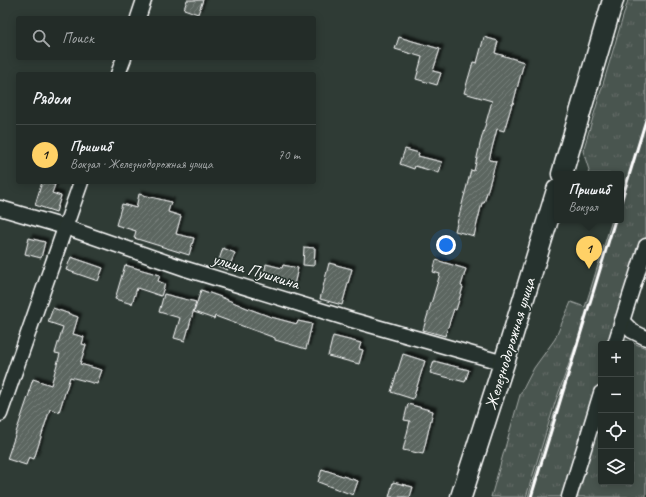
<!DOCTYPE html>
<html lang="ru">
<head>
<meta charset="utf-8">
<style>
  :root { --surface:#232c28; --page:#2b3430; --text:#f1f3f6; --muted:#a3a7a8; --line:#404845; --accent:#ffd166 }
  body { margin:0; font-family:Caveat,sans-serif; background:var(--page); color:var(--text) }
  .controls { position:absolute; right:12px; bottom:12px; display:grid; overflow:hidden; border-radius:4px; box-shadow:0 2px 10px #0003 }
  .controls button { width:36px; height:36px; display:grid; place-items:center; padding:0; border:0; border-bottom:1px solid var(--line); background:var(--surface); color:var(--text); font:20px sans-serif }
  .you { position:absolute; left:446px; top:245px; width:14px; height:14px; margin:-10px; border:3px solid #fff; border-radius:50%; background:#1a73e8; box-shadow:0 0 0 6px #1a73e833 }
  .badge { display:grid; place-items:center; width:26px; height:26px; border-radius:50%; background:var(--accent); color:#111; font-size:13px; font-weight:700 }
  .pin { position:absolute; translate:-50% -33px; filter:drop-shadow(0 1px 2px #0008) }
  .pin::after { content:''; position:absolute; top:21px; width:14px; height:12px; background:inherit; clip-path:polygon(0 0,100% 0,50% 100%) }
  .popup { position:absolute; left:554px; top:171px; width:70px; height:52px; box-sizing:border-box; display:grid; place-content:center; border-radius:4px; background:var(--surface); filter:drop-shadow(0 1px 3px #0005); font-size:13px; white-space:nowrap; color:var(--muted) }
  .popup b { font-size:15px; color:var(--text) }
  .popup::after { content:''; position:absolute; left:50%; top:100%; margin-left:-8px; border:8px solid transparent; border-top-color:var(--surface) }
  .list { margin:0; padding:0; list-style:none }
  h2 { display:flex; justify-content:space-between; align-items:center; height:52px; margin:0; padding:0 16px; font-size:17px }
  h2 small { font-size:13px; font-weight:400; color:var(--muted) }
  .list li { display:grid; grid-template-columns:26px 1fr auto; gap:12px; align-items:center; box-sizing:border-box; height:60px; padding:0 16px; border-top:1px solid var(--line) }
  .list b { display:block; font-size:15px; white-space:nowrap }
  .list p { margin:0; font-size:13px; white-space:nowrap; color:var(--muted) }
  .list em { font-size:13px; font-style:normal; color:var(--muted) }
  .icon { flex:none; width:22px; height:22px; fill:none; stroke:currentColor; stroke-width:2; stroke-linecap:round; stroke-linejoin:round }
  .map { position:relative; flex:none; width:646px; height:497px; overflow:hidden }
  .search { position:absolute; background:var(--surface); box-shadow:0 2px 10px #0003; left:16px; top:16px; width:300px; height:44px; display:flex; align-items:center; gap:10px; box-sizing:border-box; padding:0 14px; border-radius:4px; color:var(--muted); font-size:15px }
  .panel { position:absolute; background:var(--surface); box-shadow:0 2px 10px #0003; left:16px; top:72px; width:300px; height:112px; border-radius:4px }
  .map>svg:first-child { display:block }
  .grass { fill:url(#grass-tufts); stroke:#a4aaa7; fill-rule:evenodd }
  .building { fill:url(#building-hatch); stroke:#fff; filter:url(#shadow) }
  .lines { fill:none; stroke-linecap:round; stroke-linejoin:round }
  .minor-casing { stroke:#fff; stroke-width:17 }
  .secondary-casing { stroke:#fff; stroke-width:23 }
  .minor { stroke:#26332d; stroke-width:14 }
  .secondary { stroke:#26332d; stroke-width:20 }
  .rail { stroke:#fff; stroke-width:3 }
  .labels { text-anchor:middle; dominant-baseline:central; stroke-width:3; stroke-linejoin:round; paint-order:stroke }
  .street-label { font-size:17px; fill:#fff; stroke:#26332d }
</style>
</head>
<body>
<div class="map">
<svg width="646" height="497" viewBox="0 0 646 497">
  <defs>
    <pattern id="grass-tufts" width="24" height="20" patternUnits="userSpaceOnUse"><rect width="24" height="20" fill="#4a544f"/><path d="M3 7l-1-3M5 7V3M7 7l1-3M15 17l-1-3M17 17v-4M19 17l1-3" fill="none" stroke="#656e69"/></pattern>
    <pattern id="building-hatch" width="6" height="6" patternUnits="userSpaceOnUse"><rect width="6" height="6" fill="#5b6661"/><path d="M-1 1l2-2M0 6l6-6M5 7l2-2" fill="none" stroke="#747d79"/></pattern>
    <filter id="shadow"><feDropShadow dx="3.5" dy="-3.5" stdDeviation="1" flood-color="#0009"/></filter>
  </defs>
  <rect width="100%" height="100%" fill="#2f3b35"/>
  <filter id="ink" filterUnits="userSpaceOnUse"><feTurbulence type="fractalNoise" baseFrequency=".025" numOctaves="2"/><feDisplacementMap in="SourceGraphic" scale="8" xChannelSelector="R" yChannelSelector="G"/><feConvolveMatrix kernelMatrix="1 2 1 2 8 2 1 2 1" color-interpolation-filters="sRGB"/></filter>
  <g filter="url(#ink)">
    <path class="grass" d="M 628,0 L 646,0 L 646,246 L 618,337 L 646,348 L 646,497 L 528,497 L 576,344 L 555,403 L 526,497 L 491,497 L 520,395 L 534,368 L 555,339 L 571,302 L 585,307 L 612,220 L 621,220 L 621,174 L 588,174 L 589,170 L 583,151 ZM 601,344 L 631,344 L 631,482 L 601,482 Z"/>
    <g class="building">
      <polygon points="187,0 203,0 198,14 184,9"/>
      <polygon points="399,37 440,49 433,71 441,73 437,85 416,79 422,57 395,49"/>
      <polygon points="484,37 498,41 495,53 524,62 513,104 512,104 504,131 497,129 489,160 496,161 484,203 482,203 474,236 455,231 471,170 474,171 480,144 492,101 464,93 473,62 477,63"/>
      <polygon points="405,149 419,153 418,156 442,162 439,173 415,166 414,169 400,164"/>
      <polygon points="42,182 46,182 55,185 52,193 61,196 56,212 35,205"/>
      <polygon points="139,194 171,202 168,212 181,216 176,234 194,238 189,255 134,238 136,231 116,225 122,204 136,208"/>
      <polygon points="29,238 45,242 41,258 25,254"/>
      <polygon points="304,247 315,248 314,266 303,265"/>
      <polygon points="223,248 235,253 228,270 217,266"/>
      <polygon points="71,257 103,268 98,281 66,270"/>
      <polygon points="436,260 466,269 461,286 463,287 456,310 454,309 445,336 423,330 440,274 433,272"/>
      <polygon points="329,263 352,269 342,305 320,299"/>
      <polygon points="266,264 282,268 283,265 298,268 294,285 279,281 280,279 264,275"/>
      <polygon points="125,265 160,275 158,281 165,284 161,296 137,288 132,304 115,299"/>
      <polygon points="201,290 221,297 247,308 271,317 297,324 298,321 312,324 306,349 275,340 275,338 215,316 214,319 194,312"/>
      <polygon points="164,294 196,302 185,341 174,338 180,318 159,312"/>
      <polygon points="53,308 78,317 73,334 84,337 82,344 86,345 80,364 102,370 97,384 70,377 59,412 50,409 34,459 29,457 26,465 7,459 30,391 29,391 33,379 51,385 60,354 55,353 63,327 48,322"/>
      <polygon points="333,336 361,343 359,349 363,350 359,364 328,356"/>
      <polygon points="403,354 425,361 413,399 391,392"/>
      <polygon points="434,361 469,370 465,382 430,373"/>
      <polygon points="408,404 433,411 423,454 403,450 410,421 404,420"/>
      <polygon points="322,469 358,481 353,495 318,482"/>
      <polygon points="393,482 413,487 410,497 389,497"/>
    </g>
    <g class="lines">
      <defs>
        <g id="minor">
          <polyline points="138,18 144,0"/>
          <polyline points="118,74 124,58"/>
          <polyline points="0,208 65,227 186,269 352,320 504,363"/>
          <polyline points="622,321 632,331 646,338"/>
          <polyline points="615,344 629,299 646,246"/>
          <polyline points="0,414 81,182"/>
          <polyline points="569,497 601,393"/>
        </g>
        <g id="secondary">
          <polyline points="562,174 613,0"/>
          <polyline points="461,497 504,363 557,190"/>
        </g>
      </defs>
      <use href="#minor" class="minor-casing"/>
      <use href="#secondary" class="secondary-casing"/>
      <use href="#minor" class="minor"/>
      <use href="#secondary" class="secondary"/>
      <g class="rail">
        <polyline points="621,202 646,120"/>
        <polyline points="531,497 615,220"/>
      </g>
    </g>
  </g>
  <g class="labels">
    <g class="street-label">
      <text transform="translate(256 271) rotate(17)">улица Пушкина</text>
      <text transform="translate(510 344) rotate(-73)">Железнодорожная улица</text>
    </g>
  </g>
</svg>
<div class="controls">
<button>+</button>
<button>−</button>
<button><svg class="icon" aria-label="locate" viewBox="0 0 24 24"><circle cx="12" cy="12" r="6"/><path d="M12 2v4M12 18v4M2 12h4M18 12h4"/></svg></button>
<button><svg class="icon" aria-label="layers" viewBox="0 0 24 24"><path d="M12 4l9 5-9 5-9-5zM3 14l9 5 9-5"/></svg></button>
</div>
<div class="you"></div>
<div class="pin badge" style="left:589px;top:269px">1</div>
<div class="popup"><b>Пришиб</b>Вокзал</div>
<div class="search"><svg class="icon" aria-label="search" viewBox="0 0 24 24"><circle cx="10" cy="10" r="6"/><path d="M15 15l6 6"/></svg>Поиск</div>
<section class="panel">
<h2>Рядом<small></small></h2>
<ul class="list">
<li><span class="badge">1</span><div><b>Пришиб</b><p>Вокзал · Железнодорожная улица</p></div><em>70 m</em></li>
</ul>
</section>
</div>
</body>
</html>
